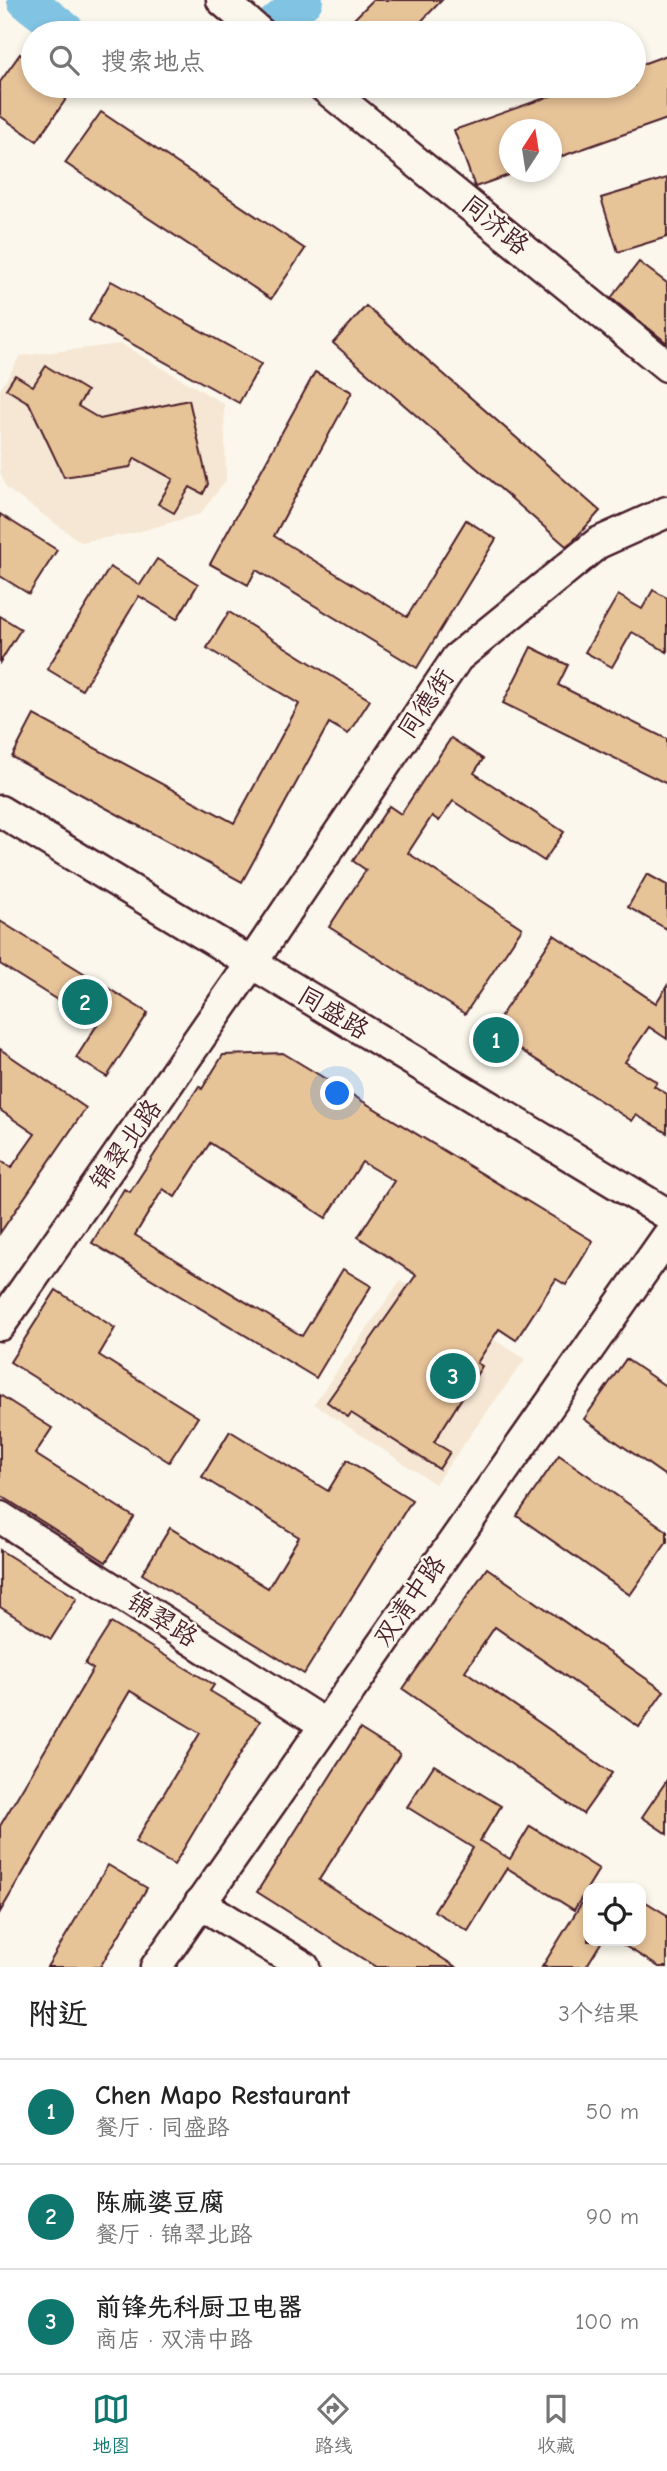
<!DOCTYPE html>
<html lang="zh">
<head>
<meta charset="utf-8">
<style>
  :root { --surface:#fff; --page:#f2f2f2; --text:#222; --muted:#767676; --line:#e0e0e0; --accent:#0f766e }
  body { margin:0; font-family:"Comic Neue","LXGW WenKai TC",sans-serif; background:var(--page); color:var(--text) }
  .controls { position:absolute; right:21px; bottom:21px; display:grid; overflow:hidden; border-radius:14px; box-shadow:0 4px 10px #0003 }
  .controls button { width:63px; height:63px; display:grid; place-items:center; padding:0; border:0; border-bottom:2px solid var(--line); background:var(--surface); color:var(--text); font:35px sans-serif }
  .compass { position:absolute; left:499px; top:119px; width:63px; height:63px; border-radius:50%; background:var(--surface); box-shadow:0 4px 10px #0003; rotate:12deg }
  .you { position:absolute; left:338px; top:1094px; width:24px; height:24px; margin:-18px; border:5px solid #fff; border-radius:50%; background:#1a73e8; box-shadow:0 0 0 10px #1a73e833 }
  .badge { display:grid; place-items:center; width:46px; height:46px; border-radius:50%; background:var(--accent); color:#fff; font-size:23px; font-weight:700 }
  .pin { position:absolute; translate:-50% -50%; border:4px solid #fff; box-shadow:0 2px 7px #0006 }
  .list { margin:0; padding:0; list-style:none }
  h2 { display:flex; justify-content:space-between; align-items:center; height:91px; margin:0; padding:0 28px; font-size:30px }
  h2 small { font-size:23px; font-weight:400; color:var(--muted) }
  .list li { display:grid; grid-template-columns:46px 1fr auto; gap:21px; align-items:center; box-sizing:border-box; height:105px; padding:0 28px; border-top:2px solid var(--line) }
  .list b { display:block; font-size:26px; white-space:nowrap }
  .list p { margin:0; font-size:23px; white-space:nowrap; color:var(--muted) }
  .list em { font-size:23px; font-style:normal; color:var(--muted) }
  .icon { flex:none; width:38px; height:38px; fill:none; stroke:currentColor; stroke-width:2; stroke-linecap:round; stroke-linejoin:round }
  .map { position:relative; flex:none; width:667px; height:1967px; overflow:hidden }
  .search { position:absolute; background:var(--surface); box-shadow:0 4px 10px #0003; left:21px; right:21px; top:21px; height:77px; display:flex; align-items:center; gap:18px; box-sizing:border-box; padding:0 24px; border-radius:38px; color:var(--muted); font-size:26px }
  .sheet { height:406px; background:var(--surface) }
  nav { display:flex; justify-content:space-around; align-items:center; box-sizing:border-box; height:98px; border-top:2px solid var(--line); background:var(--surface); font-size:19px; color:var(--muted) }
  nav a { display:grid; justify-items:center; gap:4px }
  nav .on { color:var(--accent) }
  .map>svg:first-child { display:block }
  .built { fill:#f5e7d3 }
  .lines { fill:none; stroke-linecap:round; stroke-linejoin:round }
  .river { stroke:#81c3e2; stroke-width:38 }
  .building { fill:#e7c398; stroke:#4a1f2b; stroke-width:2 }
  .minor-casing { stroke:#4a1f2b; stroke-width:35 }
  .minor { stroke:#fbf7ec; stroke-width:30 }
  .labels { text-anchor:middle; dominant-baseline:central; stroke-width:5; stroke-linejoin:round; paint-order:stroke }
  .street-label { font-size:26px; fill:#4a1f2b; stroke:#fbf7ec }
</style>
</head>
<body>
<div class="map">
<svg width="667" height="1967" viewBox="0 0 667 1967">
  <rect width="100%" height="100%" fill="#fbf7ec"/>
  <filter id="ink" filterUnits="userSpaceOnUse"><feTurbulence type="fractalNoise" baseFrequency=".0143" numOctaves="2"/><feDisplacementMap in="SourceGraphic" scale="14" xChannelSelector="R" yChannelSelector="G"/><feConvolveMatrix kernelMatrix="1 2 1 2 8 2 1 2 1" color-interpolation-filters="sRGB"/></filter>
  <g filter="url(#ink)">
    <g class="built">
      <polygon points="121,344 224,404 226,480 200,514 134,533 81,542 6,488 0,472 0,390 20,356"/>
      <polygon points="400,1281 525,1359 435,1484 314,1404"/>
    </g>
    <g class="lines">
      <g class="river">
        <polyline points="26,0 68,33"/>
        <polyline points="265,33 304,0"/>
      </g>
    </g>
    <g class="building">
      <polygon points="373,0 442,0 410,33 340,33"/>
      <polygon points="20,54 33,64 33,86 75,86 37,141 0,116 0,82"/>
      <polygon points="667,55 667,119 551,160 551,130 509,130 509,175 475,187 454,130 579,86 634,86 634,67"/>
      <polygon points="101,112 305,249 271,299 65,163"/>
      <polygon points="667,178 667,237 618,252 601,198"/>
      <polygon points="639,262 667,283 667,343 611,298"/>
      <polygon points="111,281 261,364 239,403 89,320"/>
      <polygon points="366,306 600,511 574,540 566,546 333,343"/>
      <polygon points="46,366 87,391 78,406 100,419 189,400 208,484 203,494 190,487 174,513 158,504 173,479 135,458 130,467 64,477 29,403 6,389 15,375 33,386"/>
      <polygon points="315,372 352,392 274,536 407,617 466,520 496,539 417,668 256,570 248,585 210,564"/>
      <polygon points="0,514 57,550 29,594 0,576"/>
      <polygon points="157,559 198,584 177,619 139,596 82,690 47,669 110,567 140,585"/>
      <polygon points="653,590 667,598 667,652 632,632 612,667 585,652 618,595 642,609"/>
      <polygon points="229,612 370,700 348,734 329,723 242,882 12,757 34,715 234,823 299,704 207,648"/>
      <polygon points="0,616 21,629 0,662"/>
      <polygon points="531,647 568,665 558,685 667,739 667,784 503,703"/>
      <polygon points="451,738 483,759 474,773 564,832 544,861 453,801 439,821 432,816 408,853 522,928 465,1014 329,927 366,870 353,861 389,806 401,814"/>
      <polygon points="647,874 667,885 667,929 628,907"/>
      <polygon points="0,921 148,1013 107,1077 76,1058 97,1025 0,964"/>
      <polygon points="554,935 656,1003 667,986 667,1039 649,1027 625,1062 657,1082 654,1086 667,1094 667,1133 636,1115 632,1121 491,1031"/>
      <polygon points="0,1049 86,1108 0,1233 0,1160 11,1168 35,1134 0,1110"/>
      <polygon points="283,1053 593,1241 566,1285 556,1279 516,1340 499,1329 477,1363 482,1366 434,1442 450,1452 439,1469 351,1413 348,1417 327,1402 416,1275 358,1237 394,1181 362,1162 326,1218 210,1143 175,1197 163,1189 135,1235 302,1336 343,1269 371,1286 316,1378 92,1243 124,1189 130,1192 199,1086 202,1089 223,1055"/>
      <polygon points="56,1290 115,1328 99,1355 198,1417 169,1462 10,1362"/>
      <polygon points="626,1359 667,1387 667,1477 584,1419"/>
      <polygon points="0,1395 52,1428 35,1454 134,1517 106,1562 0,1495"/>
      <polygon points="230,1431 328,1491 347,1460 412,1500 304,1674 142,1574 170,1528 268,1588 299,1537 202,1477"/>
      <polygon points="559,1455 667,1531 667,1542 630,1595 517,1516"/>
      <polygon points="0,1550 77,1598 51,1639 0,1607"/>
      <polygon points="487,1568 664,1691 639,1727 495,1627 465,1671 612,1773 583,1814 403,1689"/>
      <polygon points="111,1623 214,1685 210,1691 260,1721 174,1865 135,1842 200,1733 130,1691 0,1912 0,1826 93,1669 85,1664"/>
      <polygon points="360,1729 400,1754 319,1880 456,1967 376,1967 257,1892"/>
      <polygon points="434,1765 501,1806 480,1841 510,1859 530,1826 599,1869 574,1910 507,1868 468,1931 434,1911 473,1848 407,1807"/>
      <polygon points="667,1780 667,1834 642,1817"/>
      <polygon points="108,1865 147,1888 100,1967 47,1967"/>
      <polygon points="588,1893 588,1941 602,1941 586,1967 542,1967"/>
      <polygon points="641,1899 667,1915 667,1967 659,1967 617,1941 641,1941"/>
    </g>
    <g class="lines">
      <defs>
        <g id="minor">
          <polyline points="222,0 260,33"/>
          <polyline points="323,86 667,366"/>
          <polyline points="0,811 667,1214"/>
          <polyline points="0,1325 251,964 457,658 598,543 667,512"/>
          <polyline points="0,1517 324,1724"/>
          <polyline points="200,1903 304,1967"/>
          <polyline points="156,1967 667,1237"/>
        </g>
      </defs>
      <use href="#minor" class="minor-casing"/>
      <use href="#minor" class="minor"/>
    </g>
  </g>
  <g class="labels">
    <g class="street-label">
      <text transform="translate(495 225) rotate(39)">同济路</text>
      <text transform="translate(426 704) rotate(-56)">同德街</text>
      <text transform="translate(333 1013) rotate(31)">同盛路</text>
      <text transform="translate(126 1145) rotate(-55)">锦翠北路</text>
      <text transform="translate(410 1601) rotate(-55)">双清中路</text>
      <text transform="translate(162 1620) rotate(32)">锦翠路</text>
    </g>
  </g>
</svg>
<div class="controls">
<button><svg class="icon" aria-label="locate" viewBox="0 0 24 24"><circle cx="12" cy="12" r="6"/><path d="M12 2v4M12 18v4M2 12h4M18 12h4"/></svg></button>
</div>
<svg class="compass" viewBox="-18 -18 36 36"><path d="M0-13l5 13h-10z" fill="#e53935"/><path d="M0 13l5-13h-10z" fill="#767676"/></svg>
<div class="you"></div>
<div class="pin badge" style="left:496px;top:1040px">1</div>
<div class="pin badge" style="left:85px;top:1002px">2</div>
<div class="pin badge" style="left:453px;top:1376px">3</div>
<div class="search"><svg class="icon" aria-label="search" viewBox="0 0 24 24"><circle cx="10" cy="10" r="6"/><path d="M15 15l6 6"/></svg>搜索地点</div>
</div>
<section class="sheet">
<h2>附近<small>3个结果</small></h2>
<ul class="list">
<li><span class="badge">1</span><div><b>Chen Mapo Restaurant</b><p>餐厅 · 同盛路</p></div><em>50 m</em></li>
<li><span class="badge">2</span><div><b>陈麻婆豆腐</b><p>餐厅 · 锦翠北路</p></div><em>90 m</em></li>
<li><span class="badge">3</span><div><b>前锋先科厨卫电器</b><p>商店 · 双清中路</p></div><em>100 m</em></li>
</ul>
</section>
<nav>
<a class="on"><svg class="icon" aria-label="map" viewBox="0 0 24 24"><path d="M3 6l6-2 6 2 6-2v14l-6 2-6-2-6 2zM9 4v14M15 6v14"/></svg>地图</a>
<a><svg class="icon" aria-label="directions" viewBox="0 0 24 24"><path d="M12 3l9 9-9 9-9-9zM9 14v-3h6M13 9l2 2-2 2"/></svg>路线</a>
<a><svg class="icon" aria-label="saved" viewBox="0 0 24 24"><path d="M7 4h10v16l-5-4-5 4z"/></svg>收藏</a>
</nav>
</body>
</html>
